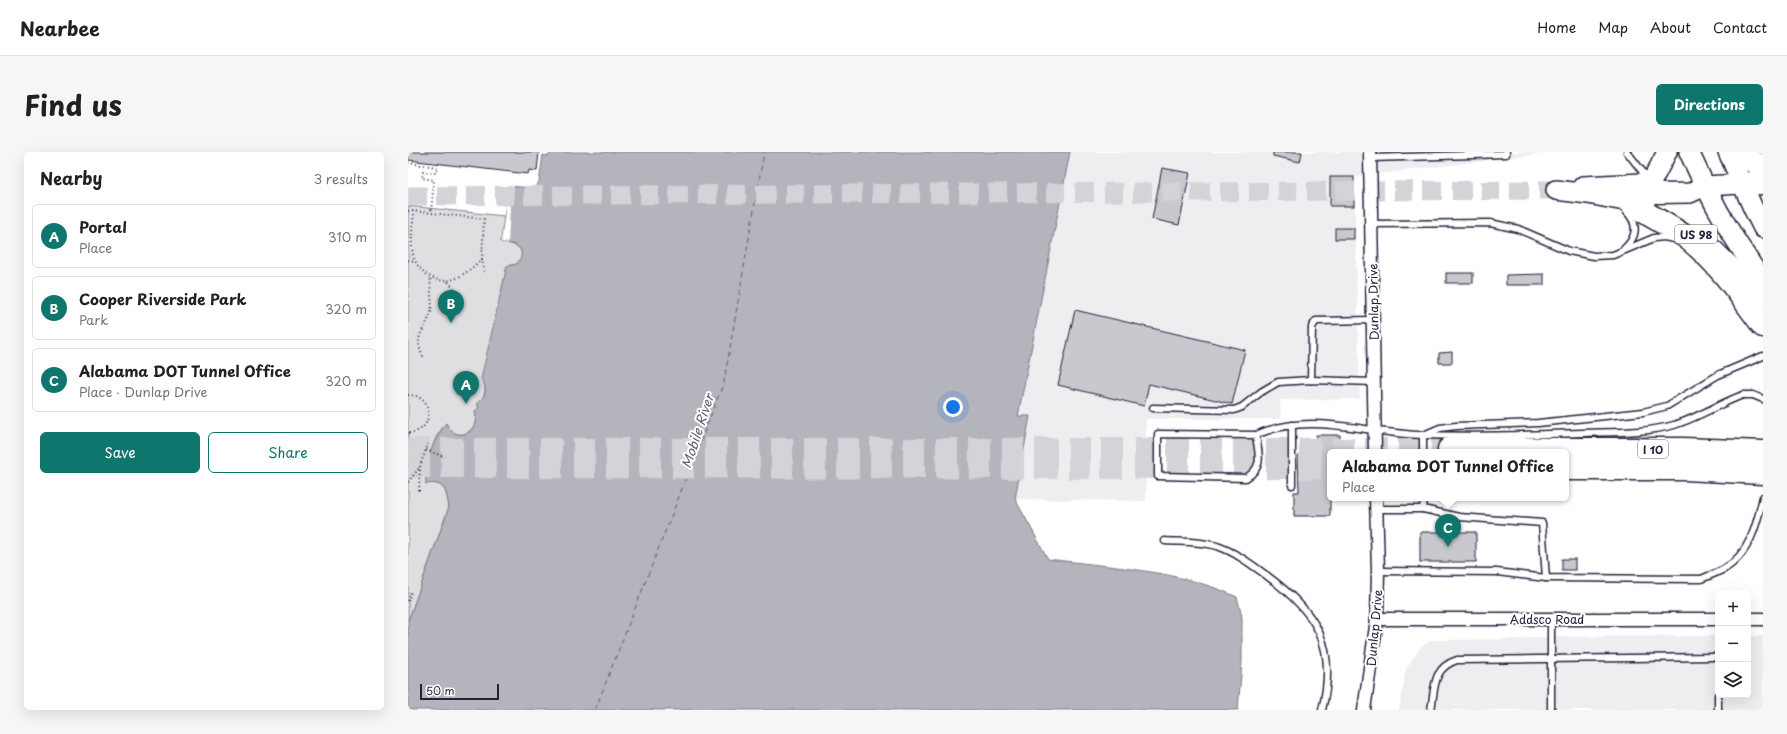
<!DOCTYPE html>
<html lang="en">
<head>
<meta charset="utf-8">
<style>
  :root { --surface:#fff; --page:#f6f6f6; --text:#202124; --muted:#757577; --line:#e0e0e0; --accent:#0f766e }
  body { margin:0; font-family:"Playpen Sans",sans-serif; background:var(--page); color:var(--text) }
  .controls { position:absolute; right:12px; bottom:12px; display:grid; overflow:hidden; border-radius:6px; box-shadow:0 4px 16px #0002 }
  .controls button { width:36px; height:36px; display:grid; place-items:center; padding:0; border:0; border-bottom:1px solid var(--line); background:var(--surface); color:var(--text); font:20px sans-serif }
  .scale { position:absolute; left:12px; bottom:10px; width:79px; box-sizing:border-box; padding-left:4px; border:2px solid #22223b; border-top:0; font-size:11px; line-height:14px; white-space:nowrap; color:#22223b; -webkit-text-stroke:3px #fff; paint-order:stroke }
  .you { position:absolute; left:545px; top:255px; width:14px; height:14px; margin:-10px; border:3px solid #fff; border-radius:50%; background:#1a73e8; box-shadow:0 0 0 6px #1a73e833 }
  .badge { display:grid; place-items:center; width:26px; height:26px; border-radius:50%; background:var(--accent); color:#fff; font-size:13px; font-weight:700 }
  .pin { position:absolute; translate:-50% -33px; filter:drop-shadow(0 1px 2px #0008) }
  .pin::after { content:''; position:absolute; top:21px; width:14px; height:12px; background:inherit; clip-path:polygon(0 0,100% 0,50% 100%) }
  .popup { position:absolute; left:919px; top:297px; width:242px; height:52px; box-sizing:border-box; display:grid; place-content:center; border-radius:6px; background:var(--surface); filter:drop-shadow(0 1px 3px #0005); font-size:13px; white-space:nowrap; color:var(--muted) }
  .popup b { font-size:15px; color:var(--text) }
  .popup::after { content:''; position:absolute; left:50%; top:100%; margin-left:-8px; border:8px solid transparent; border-top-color:var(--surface) }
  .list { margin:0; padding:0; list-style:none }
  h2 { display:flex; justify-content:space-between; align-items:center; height:52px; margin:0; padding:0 16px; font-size:17px }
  h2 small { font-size:13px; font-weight:400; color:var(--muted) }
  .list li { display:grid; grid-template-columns:26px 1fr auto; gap:12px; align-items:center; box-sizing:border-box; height:64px; margin:0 8px 8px; padding:0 8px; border:1px solid var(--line); border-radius:6px }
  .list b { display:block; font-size:15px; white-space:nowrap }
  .list p { margin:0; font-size:13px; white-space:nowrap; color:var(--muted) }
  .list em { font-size:13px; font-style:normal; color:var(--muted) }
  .actions { display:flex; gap:8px; padding:12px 16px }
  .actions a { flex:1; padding:9px 0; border:1px solid var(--accent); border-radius:6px; text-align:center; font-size:14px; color:var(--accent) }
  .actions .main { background:var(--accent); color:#fff }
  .icon { flex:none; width:22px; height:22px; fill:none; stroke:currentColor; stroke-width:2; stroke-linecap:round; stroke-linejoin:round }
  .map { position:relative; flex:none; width:1355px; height:558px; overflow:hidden; border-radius:6px }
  header { display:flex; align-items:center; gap:24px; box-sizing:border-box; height:56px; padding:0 20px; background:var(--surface); border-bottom:1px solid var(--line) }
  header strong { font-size:19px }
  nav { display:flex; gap:22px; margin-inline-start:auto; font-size:14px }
  .intro { display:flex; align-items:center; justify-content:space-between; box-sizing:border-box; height:96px; padding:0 24px }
  h1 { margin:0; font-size:28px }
  .button { padding:10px 18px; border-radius:6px; background:var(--accent); color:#fff; font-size:14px; font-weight:700 }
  main { display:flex; gap:24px; padding:0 24px }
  aside { flex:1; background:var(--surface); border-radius:6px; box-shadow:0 4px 16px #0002 }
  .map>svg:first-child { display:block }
  .built { fill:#eeeef1 }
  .green { fill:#dfdfe2; stroke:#80808e }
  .water { fill:#b4b4bc; stroke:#7a7a88 }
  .pier { fill:#fff }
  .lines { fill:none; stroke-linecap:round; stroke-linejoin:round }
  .ferry { stroke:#5c5c6f; stroke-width:1; stroke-dasharray:5 4; stroke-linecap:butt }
  .building { fill:#c8c8cf; stroke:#22223b }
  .primary-tunnel { stroke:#d3d3d8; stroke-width:19; stroke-dasharray:19 10; stroke-linecap:butt }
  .motorway-tunnel { stroke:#d3d3d8; stroke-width:22; stroke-dasharray:22 11; stroke-linecap:butt }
  .service-casing { stroke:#22223b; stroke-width:9 }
  .minor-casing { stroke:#22223b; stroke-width:15 }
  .primary-casing { stroke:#22223b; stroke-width:22 }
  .motorway-casing { stroke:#22223b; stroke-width:25 }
  .path { stroke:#22223b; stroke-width:2; stroke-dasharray:1 3; stroke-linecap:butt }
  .service { stroke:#fff; stroke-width:6 }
  .minor { stroke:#fff; stroke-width:12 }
  .primary { stroke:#fff; stroke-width:19 }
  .motorway { stroke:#fff; stroke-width:22 }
  .labels { text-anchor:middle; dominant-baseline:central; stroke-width:4; stroke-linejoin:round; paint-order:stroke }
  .shield { fill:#fff; stroke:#646476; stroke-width:1 }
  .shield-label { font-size:11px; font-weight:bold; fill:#22223b }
  .street-label { font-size:12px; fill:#22223b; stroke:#fff }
  .water-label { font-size:13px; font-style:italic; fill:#5c5c6f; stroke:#fff }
</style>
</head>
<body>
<header>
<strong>Nearbee</strong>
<nav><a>Home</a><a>Map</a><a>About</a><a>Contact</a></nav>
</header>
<div class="intro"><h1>Find us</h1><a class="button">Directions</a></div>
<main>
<aside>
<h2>Nearby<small>3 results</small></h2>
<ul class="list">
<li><span class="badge">A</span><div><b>Portal</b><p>Place</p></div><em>310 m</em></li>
<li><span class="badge">B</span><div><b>Cooper Riverside Park</b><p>Park</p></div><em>320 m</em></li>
<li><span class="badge">C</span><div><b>Alabama DOT Tunnel Office</b><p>Place · Dunlap Drive</p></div><em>320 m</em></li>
</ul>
<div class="actions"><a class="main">Save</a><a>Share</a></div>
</aside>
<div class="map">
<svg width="1355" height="558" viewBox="0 0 1355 558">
  <rect width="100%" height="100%" fill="#fff"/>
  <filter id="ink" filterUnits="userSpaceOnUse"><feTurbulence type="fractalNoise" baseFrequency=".025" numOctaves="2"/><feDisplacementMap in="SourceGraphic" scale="8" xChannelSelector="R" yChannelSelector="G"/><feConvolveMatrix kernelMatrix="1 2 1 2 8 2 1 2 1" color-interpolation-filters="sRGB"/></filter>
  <g filter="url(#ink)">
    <g class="built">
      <polygon points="662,0 1146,0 946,25 952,247 872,248 873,267 738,267 738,349 607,347 622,265 610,264"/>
      <polygon points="1310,484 1310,543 1340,543 1340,484 1355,484 1355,558 991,558 998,517 1013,494 1025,488 1117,487 1124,485"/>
    </g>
    <path class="green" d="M 0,54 L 96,64 L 93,90 C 105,92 122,96 109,112 L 99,114 L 75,229 C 79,238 77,246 69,251 L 71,256 L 67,260 C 72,281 47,292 38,271 L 28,285 L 18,313 L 23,331 C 39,332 38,342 41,355 L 0,469 Z"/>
    <path class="water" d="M 145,0 L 662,0 L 610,264 L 622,264 L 607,347 L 640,407 C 702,415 772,418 829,445 L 834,465 L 834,510 L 830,558 L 0,558 L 0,469 L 41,355 C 38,339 38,329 18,332 C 16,309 26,289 38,271 C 47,292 73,282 67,259 L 71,256 L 69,251 C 78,245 80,236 73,227 L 99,114 L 109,112 C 121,96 106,91 93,90 L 100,34 L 126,36 L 131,30 L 135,3 L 140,4 Z"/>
    <polygon class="pier" points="98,52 102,54 100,91 93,90"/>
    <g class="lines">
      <polyline class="ferry" points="187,558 316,230 356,0"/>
    </g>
    <g class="building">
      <polygon points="0,0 131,0 129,19 121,18 120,22 0,8"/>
      <polygon points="865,0 894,0 892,10 865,4"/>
      <polygon points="754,16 782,21 771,73 744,67"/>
      <rect x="922" y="25" width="24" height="29"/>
      <rect x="927" y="76" width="19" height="11"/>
      <rect x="1038" y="121" width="27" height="10"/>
      <polygon points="1136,122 1136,133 1098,133 1098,123"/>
      <polygon points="667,158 837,198 824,252 741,232 736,254 650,233"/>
      <polygon points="1044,200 1044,211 1031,211 1031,201"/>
      <polygon points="908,283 932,283 932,300 922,300 922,364 886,364 886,340 891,340 890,304 908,304"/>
      <rect x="1012" y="380" width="56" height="30"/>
      <rect x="1154" y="407" width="13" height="11"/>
    </g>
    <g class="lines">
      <polyline class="primary-tunnel" points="0,44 1148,38"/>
      <g class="motorway-tunnel">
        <polyline points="0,297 1041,297"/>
        <polyline points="0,315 922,316"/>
      </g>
      <defs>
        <g id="service">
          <polyline points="1219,0 1241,28"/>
          <polyline points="963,6 1098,2 1098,0"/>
          <polyline points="964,72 1082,71 1110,77 1161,99 1186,104 1205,103 1246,86 1256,85 1266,87"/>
          <path d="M 1216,97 C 1229,85 1231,72 1218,59"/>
          <polyline points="903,228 904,175 908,169 965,168"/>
          <polyline points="745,256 826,258 834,255 853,240 870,230 903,228 966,230"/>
          <path d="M 750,282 L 848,283 C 850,302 857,314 838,326 L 750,324 Z"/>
          <polyline points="1018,282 1032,276 1048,274 1130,271 1235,260 1259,254 1310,223 1355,204"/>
          <path d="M 848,283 C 901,259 960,282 1015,283 C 1069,285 1122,283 1176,281 C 1205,280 1238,281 1266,273 C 1290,266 1312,251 1335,243 L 1345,243 L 1355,247"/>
          <polyline points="1015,283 1015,300"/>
          <polyline points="884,333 884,273"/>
          <polyline points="968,357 1015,357 1051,365 1134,371 1138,426"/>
          <polyline points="1015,357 1016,346"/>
          <path d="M 757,389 C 774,390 792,389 809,394 C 827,400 843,412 858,423 C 909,461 930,493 914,558"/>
          <path d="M 970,419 L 1089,420 L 1138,426 L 1293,427 C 1300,424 1309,421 1316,417 C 1342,402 1349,372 1355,345"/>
          <polyline points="1143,467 1143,558"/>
          <polyline points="1310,543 1310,558"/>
          <path d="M 1023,558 C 1027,536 1024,516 1049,508 L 1310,505"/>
        </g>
        <g id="minor">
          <polyline points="962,0 967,300"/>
          <polyline points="969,467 1310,467"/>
          <polyline points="1340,467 1355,467"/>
          <polyline points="956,558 969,467 970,419 968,346"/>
        </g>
        <g id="primary">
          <path d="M 1281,0 C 1301,45 1326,89 1355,129"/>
          <polyline points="1320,0 1345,56 1355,76"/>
          <polyline points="1243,31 1259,0"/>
          <polyline points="1175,34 1234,31"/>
          <polyline points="1148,38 1180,42 1237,53"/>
          <polyline points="1218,42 1282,41 1297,34 1333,32"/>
          <polyline points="1306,98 1355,147"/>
        </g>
        <g id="motorway">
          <polyline points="1336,0 1343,8 1355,16"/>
          <polyline points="1333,32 1355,31"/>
          <path d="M 1222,50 C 1239,64 1261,72 1279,86 C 1310,110 1332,143 1355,174"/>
          <polyline points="1041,297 1275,297 1355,300"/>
          <polyline points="1158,317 1277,317 1355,321"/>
        </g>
      </defs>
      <use href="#service" class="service-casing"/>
      <use href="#minor" class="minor-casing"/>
      <use href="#primary" class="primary-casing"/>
      <use href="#motorway" class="motorway-casing"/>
      <g class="path">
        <polyline points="0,11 29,15 28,21 15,20 14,26 26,28 23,61"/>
        <path d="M 0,59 L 6,59 L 76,67 L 74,107 C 57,122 41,138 18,122 C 11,116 7,111 5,102 C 2,88 5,73 6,59"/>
        <polyline points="74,107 76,120"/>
        <polyline points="0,108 7,109"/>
        <polyline points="40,130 53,143"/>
        <path d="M 15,205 C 4,182 18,179 23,160 C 25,148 21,137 23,125"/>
        <path d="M 0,243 C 26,242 28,280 0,281"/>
        <polyline points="18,298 37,305"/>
        <polyline points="0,330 12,315"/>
        <polyline points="11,339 12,314 20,292"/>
        <polyline points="0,449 4,438"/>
      </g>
      <use href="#service" class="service"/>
      <use href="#minor" class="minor"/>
      <use href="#primary" class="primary"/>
      <use href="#motorway" class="motorway"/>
    </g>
  </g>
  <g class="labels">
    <g class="shield">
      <rect x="1267" y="73" width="42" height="18" rx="3"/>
      <rect x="1230" y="288" width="30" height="18" rx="3"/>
    </g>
    <g class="shield-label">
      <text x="1288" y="82">US 98</text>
      <text x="1245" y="297">I 10</text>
    </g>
    <g class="street-label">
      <text transform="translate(965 150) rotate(-91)">Dunlap Drive</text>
      <text x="1139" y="467">Addsco Road</text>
      <text transform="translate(966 476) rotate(-85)">Dunlap Drive</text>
    </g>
    <g class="water-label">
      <text transform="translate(289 279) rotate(-72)">Mobile River</text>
    </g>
  </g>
</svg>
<div class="controls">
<button>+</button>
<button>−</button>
<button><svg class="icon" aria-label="layers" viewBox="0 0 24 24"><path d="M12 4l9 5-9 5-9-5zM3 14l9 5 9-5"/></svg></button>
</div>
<div class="scale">50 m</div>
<div class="you"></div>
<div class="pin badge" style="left:58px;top:252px">A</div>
<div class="pin badge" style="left:43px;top:171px">B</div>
<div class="pin badge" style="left:1040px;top:395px">C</div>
<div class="popup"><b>Alabama DOT Tunnel Office</b>Place</div>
</div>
</main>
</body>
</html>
